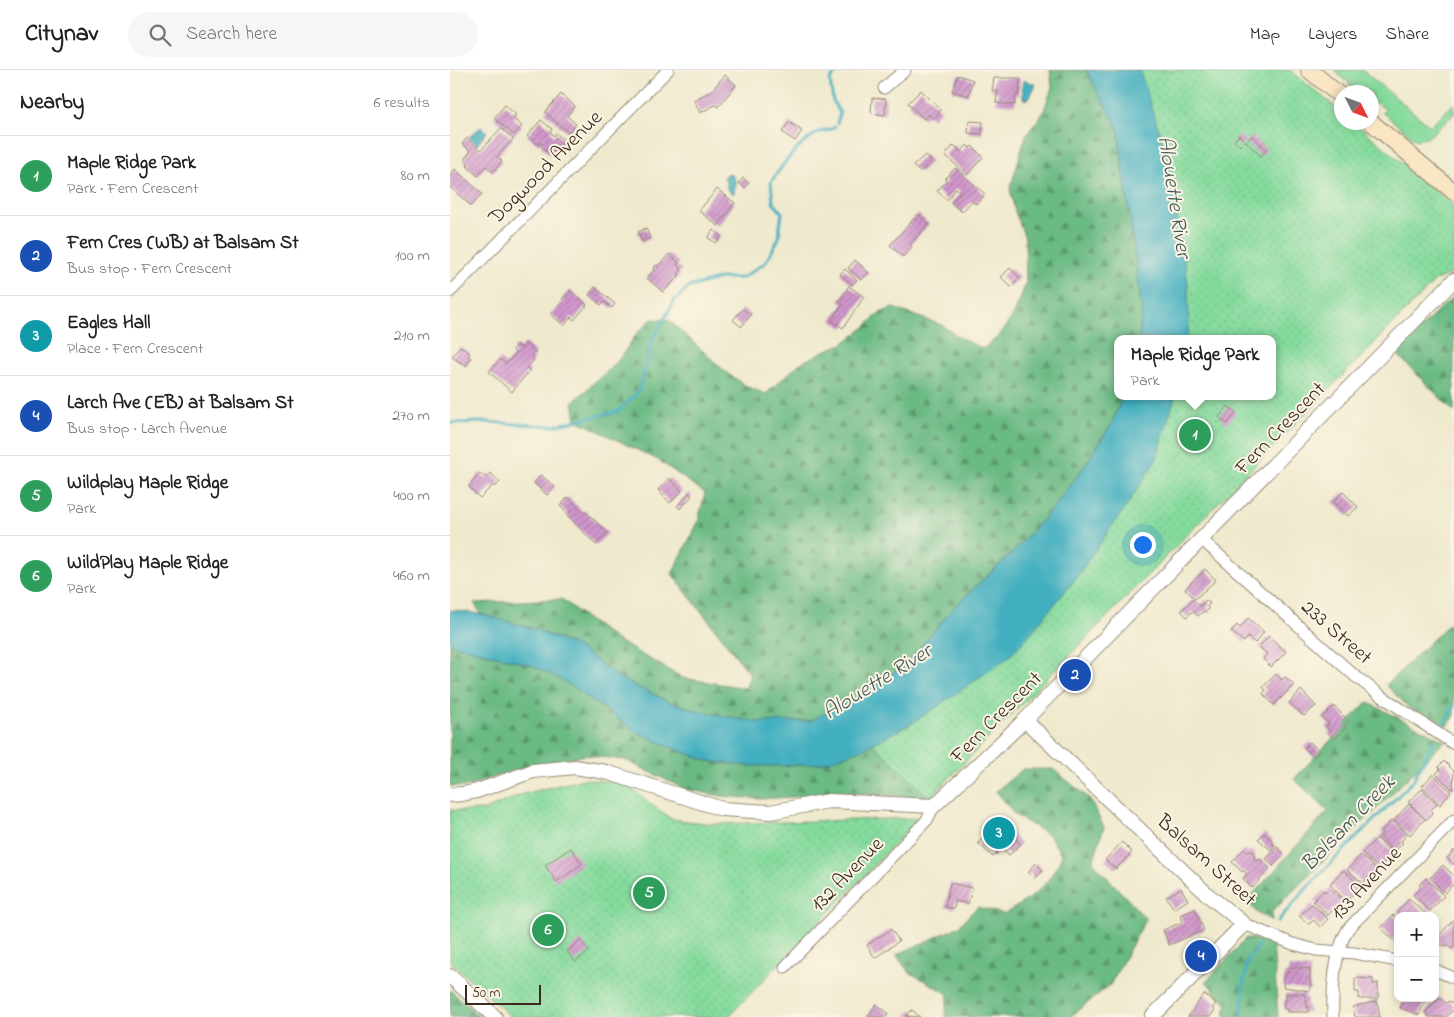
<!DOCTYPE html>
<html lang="en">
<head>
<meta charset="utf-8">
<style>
  :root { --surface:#fff; --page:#f6f6f6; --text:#202124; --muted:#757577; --line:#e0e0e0; --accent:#2563eb }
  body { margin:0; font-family:"Indie Flower",sans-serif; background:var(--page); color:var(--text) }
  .controls { position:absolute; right:15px; bottom:15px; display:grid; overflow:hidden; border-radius:10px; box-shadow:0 2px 8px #0003 }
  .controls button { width:45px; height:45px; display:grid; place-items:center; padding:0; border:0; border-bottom:1px solid var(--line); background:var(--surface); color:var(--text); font:25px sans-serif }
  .compass { position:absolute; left:884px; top:15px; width:45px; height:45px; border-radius:50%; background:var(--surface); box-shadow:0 2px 8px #0003; rotate:132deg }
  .scale { position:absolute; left:15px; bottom:12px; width:76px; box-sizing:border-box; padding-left:5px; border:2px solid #3b2a1e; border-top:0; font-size:14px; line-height:18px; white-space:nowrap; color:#3b2a1e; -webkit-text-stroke:4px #fcf5e5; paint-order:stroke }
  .you { position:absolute; left:692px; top:474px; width:18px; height:18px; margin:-12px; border:4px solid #fff; border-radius:50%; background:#1a73e8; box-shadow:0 0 0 8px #1a73e833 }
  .badge { display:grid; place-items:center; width:32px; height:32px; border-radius:50%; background:var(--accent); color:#fff; font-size:16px; font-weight:700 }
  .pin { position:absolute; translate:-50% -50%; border:2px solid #fff; box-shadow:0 1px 5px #0006 }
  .popup { position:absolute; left:664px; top:265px; width:162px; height:65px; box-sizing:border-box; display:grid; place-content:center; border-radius:10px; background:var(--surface); filter:drop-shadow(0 1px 4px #0005); font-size:16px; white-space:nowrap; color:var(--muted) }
  .popup b { font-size:19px; color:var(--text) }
  .popup::after { content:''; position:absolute; left:50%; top:100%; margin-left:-10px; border:10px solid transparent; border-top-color:var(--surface) }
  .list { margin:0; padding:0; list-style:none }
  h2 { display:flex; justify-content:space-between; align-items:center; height:65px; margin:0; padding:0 20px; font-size:21px }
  h2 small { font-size:16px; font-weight:400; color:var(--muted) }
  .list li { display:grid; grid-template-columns:32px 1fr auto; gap:15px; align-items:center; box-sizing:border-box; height:80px; padding:0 20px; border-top:1px solid var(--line) }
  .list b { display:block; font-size:19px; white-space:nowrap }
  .list p { margin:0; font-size:16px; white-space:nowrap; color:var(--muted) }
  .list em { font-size:16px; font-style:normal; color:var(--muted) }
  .icon { flex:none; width:28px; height:28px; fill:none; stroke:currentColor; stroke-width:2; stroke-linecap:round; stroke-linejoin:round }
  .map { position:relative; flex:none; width:1004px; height:947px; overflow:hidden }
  header { display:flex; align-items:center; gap:30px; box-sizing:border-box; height:70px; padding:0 25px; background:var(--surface); border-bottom:1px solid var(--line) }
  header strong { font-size:24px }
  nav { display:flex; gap:28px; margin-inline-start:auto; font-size:18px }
  .search { width:350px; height:45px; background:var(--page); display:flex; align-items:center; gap:12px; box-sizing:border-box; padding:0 18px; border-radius:28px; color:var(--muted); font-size:19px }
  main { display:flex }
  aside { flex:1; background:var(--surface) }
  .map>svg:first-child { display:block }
  .green { fill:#84da9d; stroke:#60825e }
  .forest { fill:url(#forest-firs); stroke:#537251 }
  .park { fill:url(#park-dots); stroke:#60825e }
  .water { fill:#43afc0; stroke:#3f6c6f }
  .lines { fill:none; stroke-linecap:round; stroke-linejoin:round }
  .stream { stroke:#43afc0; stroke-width:3 }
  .building { fill:url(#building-hatch) }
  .minor-casing { stroke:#958a76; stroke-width:13 }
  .tertiary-casing { stroke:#958a76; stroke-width:16 }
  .secondary-casing { stroke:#958a76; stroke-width:18 }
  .minor { stroke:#fff; stroke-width:11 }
  .tertiary { stroke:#fff; stroke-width:14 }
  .secondary { stroke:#fbe6c4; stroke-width:16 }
  .labels { text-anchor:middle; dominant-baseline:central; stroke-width:4; stroke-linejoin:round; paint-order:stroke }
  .street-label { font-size:21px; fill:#3b2a1e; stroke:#fcf5e5 }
  .water-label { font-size:22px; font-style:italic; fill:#3e5957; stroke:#fcf5e5 }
</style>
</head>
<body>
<header>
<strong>Citynav</strong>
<div class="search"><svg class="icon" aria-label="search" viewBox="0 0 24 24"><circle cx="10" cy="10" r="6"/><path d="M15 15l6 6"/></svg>Search here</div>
<nav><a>Map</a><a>Layers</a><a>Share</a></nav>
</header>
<main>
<aside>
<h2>Nearby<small>6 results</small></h2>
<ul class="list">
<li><span class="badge" style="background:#2e9e5b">1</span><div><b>Maple Ridge Park</b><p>Park · Fern Crescent</p></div><em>80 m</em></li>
<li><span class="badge" style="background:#1a4fb4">2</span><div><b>Fern Cres (WB) at Balsam St</b><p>Bus stop · Fern Crescent</p></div><em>100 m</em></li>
<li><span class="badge" style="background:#0f9aa8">3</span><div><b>Eagles Hall</b><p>Place · Fern Crescent</p></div><em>210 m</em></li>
<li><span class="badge" style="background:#1a4fb4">4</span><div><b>Larch Ave (EB) at Balsam St</b><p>Bus stop · Larch Avenue</p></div><em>270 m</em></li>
<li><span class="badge" style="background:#2e9e5b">5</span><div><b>Wildplay Maple Ridge</b><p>Park</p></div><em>400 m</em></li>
<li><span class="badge" style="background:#2e9e5b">6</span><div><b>WildPlay Maple Ridge</b><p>Park</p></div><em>460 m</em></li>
</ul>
</aside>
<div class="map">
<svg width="1004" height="947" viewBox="0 0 1004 947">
  <defs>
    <pattern id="forest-firs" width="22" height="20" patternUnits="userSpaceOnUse" patternTransform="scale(1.25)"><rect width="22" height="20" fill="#6bba84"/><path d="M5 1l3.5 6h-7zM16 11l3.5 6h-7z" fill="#59976b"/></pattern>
    <pattern id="park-dots" width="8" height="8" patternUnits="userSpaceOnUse" patternTransform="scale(1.25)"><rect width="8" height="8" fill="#84da9d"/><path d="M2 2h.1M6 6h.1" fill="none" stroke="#73bb87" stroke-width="1.8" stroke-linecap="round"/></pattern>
    <pattern id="building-hatch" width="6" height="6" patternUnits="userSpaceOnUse" patternTransform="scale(1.25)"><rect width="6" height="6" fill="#d197cd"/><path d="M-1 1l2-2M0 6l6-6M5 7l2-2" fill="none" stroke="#ab7ba6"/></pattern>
  </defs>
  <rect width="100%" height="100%" fill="#fcf5e5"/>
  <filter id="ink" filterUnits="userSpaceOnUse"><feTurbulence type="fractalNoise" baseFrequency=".02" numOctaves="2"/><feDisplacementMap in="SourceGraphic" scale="10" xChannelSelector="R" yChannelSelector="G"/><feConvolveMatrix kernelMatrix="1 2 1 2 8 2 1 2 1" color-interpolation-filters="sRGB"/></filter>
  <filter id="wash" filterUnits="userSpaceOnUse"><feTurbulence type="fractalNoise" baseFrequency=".0096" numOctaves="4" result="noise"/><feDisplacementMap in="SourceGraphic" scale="20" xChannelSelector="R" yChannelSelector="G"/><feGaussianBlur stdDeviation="1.12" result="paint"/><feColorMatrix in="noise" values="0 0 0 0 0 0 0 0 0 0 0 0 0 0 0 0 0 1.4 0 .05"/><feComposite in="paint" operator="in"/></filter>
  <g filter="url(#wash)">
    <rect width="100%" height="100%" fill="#efe9cd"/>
    <polygon class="green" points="884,0 912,0 980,56 1004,34 1004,44 977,68 966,70 932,42 935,39 926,32 924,35 922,33 922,22 909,22 898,13 899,11 896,9 895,11"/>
    <g class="forest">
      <polygon points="600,0 636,0 668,59 692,239 689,269 668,269 668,326 673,326 661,355 628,405 603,438 564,481 507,534 458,591 425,617 360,651 307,652 249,641 220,632 171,609 128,577 84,559 31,544 24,533 112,529 141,552 168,571 233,608 296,618 300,604 222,504 248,452 255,423 208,390 126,350 123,332 167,292 188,262 202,249 219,250 278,304 298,317 316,324 349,294 374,281 392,274 415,257 429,243 443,238 492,255 507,266 533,279 548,267 564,244 576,213 575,168 565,142 560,119 576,65 593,43 602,17"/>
      <polygon points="1004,226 1004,342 945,282"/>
      <polygon points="1004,549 1004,647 998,656 987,652 959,638 936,615"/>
      <polygon points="0,574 81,595 119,614 185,661 219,677 258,691 297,696 463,653 573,630 480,728 406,723 311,729 271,726 235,719 175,690 135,685 65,700 16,717 0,716"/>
      <polygon points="917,632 995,671 822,842 822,851 807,843 797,831 878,741 844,709"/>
      <path d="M 573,699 L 603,699 L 639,728 L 654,757 L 643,792 L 696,849 L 660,915 L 620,947 L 495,947 L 498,924 L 459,902 L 446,885 L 508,857 L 527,837 L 554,844 C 583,827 597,818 612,786 L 599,765 L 565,745 L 546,721 Z"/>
      <polygon points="796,868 823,872 828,947 774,947 777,934 756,912"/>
      <polygon points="0,920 30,947 0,947"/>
    </g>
    <g class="park">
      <polygon points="636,0 840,0 891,42 892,52 905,53 1004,136 1004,200 1002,203 986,210 480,728 385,638 425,617 458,591 507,534 564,481 603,438 628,405 661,355 673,326 822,326 822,269 689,269 692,239 668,59"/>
      <polygon points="134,709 173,712 221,749 261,754 470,748 278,947 61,947 0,891 0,740 15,741 35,740 73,724"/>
    </g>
    <g class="water">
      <polygon points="636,0 690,0 692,7 716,84 723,121 738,214 739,253 737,269 689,269 692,239 668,59"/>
      <polygon points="575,10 586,15 579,28 576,30 573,28 572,14"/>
      <polygon points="31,57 37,62 27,75 19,67"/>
      <path d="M 278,103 L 281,104 C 288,110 285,116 284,123 L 281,123 L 277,119 L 277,114 L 274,108 Z"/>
      <polygon points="673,326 725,326 707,388 681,429 623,512 583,560 559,587 463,653 411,680 372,693 330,696 297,696 258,691 219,677 185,661 119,614 81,595 0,574 0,540 31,544 84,559 128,577 171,609 220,632 249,641 307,652 360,651 425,617 458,591 507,534 564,481 603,438 628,405 661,355"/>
    </g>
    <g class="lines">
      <g class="stream">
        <polyline points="387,0 380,11 383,31 390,43 387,53"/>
        <path d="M 0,353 L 35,352 L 103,356 L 169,341 L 189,321 L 202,272 L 224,231 L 239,217 L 271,208 L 292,208 L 315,193 L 328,170 L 332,143 L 323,132 L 321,112 C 334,93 346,76 367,63 C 373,60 378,62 385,57"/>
        <polyline points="993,656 1004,636"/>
        <polyline points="827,852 864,810 963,711 984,671"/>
        <polyline points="792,947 793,918 797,891 809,875"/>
      </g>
    </g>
    <g id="blocks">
      <g class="building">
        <polygon points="275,5 286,15 268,37 265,35 250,43 244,30 261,21"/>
        <polygon points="508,5 523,10 518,26 502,21"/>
        <polygon points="544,8 570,8 569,25 566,25 565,35 546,33 548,21 542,21"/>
        <polygon points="471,20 491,40 483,49 478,44 474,49 458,33"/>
        <polygon points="111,24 125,36 117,46 126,54 118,63 95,42"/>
        <polygon points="422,28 436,29 435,45 421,43"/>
        <polygon points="55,35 66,45 63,48 72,56 64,65 44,48"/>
        <polygon points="91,50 102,59 100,62 104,66 106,63 114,70 111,73 112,74 105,82 103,81 100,85 91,76 93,74 91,72 89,75 77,66"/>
        <polygon points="519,51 533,52 532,64 518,63"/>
        <polygon points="339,52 352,61 345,71 332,62"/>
        <polygon points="51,58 63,69 47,87 52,91 43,102 36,96 28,106 17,96 19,94 14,89 21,81 12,74 17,68 31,80"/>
        <polygon points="789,65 795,71 790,76 784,71"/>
        <polygon points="802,66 817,80 811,86 796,72"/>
        <polygon points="504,75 511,82 517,75 520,78 522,76 533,87 517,105 495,85"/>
        <polygon points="475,85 481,91 470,102 463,96"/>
        <polygon points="505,98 535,124 526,134 522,131 512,142 501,133 511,122 506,118 497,130 487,121 497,111 495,109"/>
        <polygon points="5,99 32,124 21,136 0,117 0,105"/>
        <polygon points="293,108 299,113 295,118 289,113"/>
        <polygon points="267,119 285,133 268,156 249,141"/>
        <polygon points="468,144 479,154 460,175 462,177 453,187 440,175"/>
        <polygon points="196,158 200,168 192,172 188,162"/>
        <polygon points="263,160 271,166 266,173 258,168"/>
        <polygon points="219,184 229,193 227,195 232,200 228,204 230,205 213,222 197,208 205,199 204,198 206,195 208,196"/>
        <polygon points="405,190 419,203 411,210 398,198"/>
        <polygon points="560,198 570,208 561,217 551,207"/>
        <polygon points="395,199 407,210 402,215 390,204"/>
        <polygon points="399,216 414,227 393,258 381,250 393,234 389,231"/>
        <polygon points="145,217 165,234 162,238 154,232 151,235 139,225"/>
        <polygon points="120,220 137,235 124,250 121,247 114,256 101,244 114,231 112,229"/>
        <polygon points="293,239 301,245 291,257 283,250"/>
        <polygon points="75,273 86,283 82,288 84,290 77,298 80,300 62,322 39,302 50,289 56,294 66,283 63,280 67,275 71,278"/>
        <polygon points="10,276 20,283 18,286 21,288 16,296 2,287"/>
        <polygon points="778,336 786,342 777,354 769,347"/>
        <polygon points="30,403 36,408 40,403 50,412 46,416 42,416 30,428 19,417"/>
        <polygon points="91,405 105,417 97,425 84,413"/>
        <polygon points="219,408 232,421 220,433 208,420"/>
        <polygon points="893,422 908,437 898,446 883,432"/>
        <polygon points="239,423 242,426 230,439 227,436"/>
        <polygon points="118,427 133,442 135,441 158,463 146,475 116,444 117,443 110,436"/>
        <polygon points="755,499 766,510 745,529 735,519"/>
        <polygon points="743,529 750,536 756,530 760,533 757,537 759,539 755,542 754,541 748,546 743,541 737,547 731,541"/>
        <polygon points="798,548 814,562 805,573 798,567 794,572 781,561 787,555 790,558"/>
        <polygon points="819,566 836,582 821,597 813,589 817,584 809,577"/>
        <polygon points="826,604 832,610 835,607 844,615 824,635 813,624 816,620 813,617"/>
        <polygon points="851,620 866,636 854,646 839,633"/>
        <polygon points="884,636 899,651 894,656 896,657 885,669 878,663 880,661 876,657 879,654 872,648"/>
        <polygon points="860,672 869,681 864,687 854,678"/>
        <polygon points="994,691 1004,701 1003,720 986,704 990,699 988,697"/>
        <polygon points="983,704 1001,722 990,735 972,716"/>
        <polygon points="972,719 987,734 981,740 983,742 976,750 958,732"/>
        <polygon points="959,734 975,749 960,765 944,750"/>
        <polygon points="942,750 957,765 951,771 953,773 944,782 930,766 933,763 931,761"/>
        <polygon points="549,752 571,774 559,785 552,778 543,787 528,773"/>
        <polygon points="814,763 823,771 822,773 825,775 821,780 808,769"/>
        <polygon points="927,768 943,783 929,799 912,783"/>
        <polygon points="672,772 682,782 666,799 655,790"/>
        <polygon points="827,777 834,784 823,796 816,789"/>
        <polygon points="121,778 132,794 106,812 95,795"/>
        <polygon points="794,779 798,782 802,781 805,783 804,788 808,791 810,789 820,798 802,818 793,809 797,804 793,800 792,802 782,792"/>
        <polygon points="1004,780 1004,795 997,788"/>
        <polygon points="911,785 926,799 913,813 897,800"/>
        <polygon points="586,793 593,800 584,808 578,802"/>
        <polygon points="993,795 1004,806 1004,816 1002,815 995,823 980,808"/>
        <polygon points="892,801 895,801 910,816 896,832 880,814"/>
        <polygon points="976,808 994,826 980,841 963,825 971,817 969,815"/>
        <polygon points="500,813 522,818 518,834 505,831 504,839 495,837"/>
        <polygon points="731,818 738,830 724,839 716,827"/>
        <polygon points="879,818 895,832 887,840 885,838 878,845 863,831 874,820 875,822"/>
        <polygon points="959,829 975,843 972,846 951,846 947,842"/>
        <polygon points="862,834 878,849 870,857 864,850 859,854 849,846"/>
        <polygon points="745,839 754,860 719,875 713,860 733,852 730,845"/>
        <polygon points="943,845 948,849 948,870 946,872 931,858"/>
        <polygon points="1004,849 1004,877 1002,879 995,874 993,876 986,869"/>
        <polygon points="441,859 449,871 425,888 417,875"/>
        <polygon points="131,870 139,881 125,892 117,881"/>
        <polygon points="839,897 860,899 860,921 833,917 835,903 838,903"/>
        <polygon points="905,908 923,909 923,914 928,913 928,929 909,929 909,922 905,922"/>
        <polygon points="754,924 766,933 762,939 765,940 760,947 738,947"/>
        <polygon points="836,924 854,924 857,931 857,937 859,937 859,942 837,942 837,939 834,939 834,930 836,930"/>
        <polygon points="989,927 996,933 999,931 1004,935 1004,940 996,947 978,947 979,946 975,943"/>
        <polygon points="954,928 976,928 969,945 950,938"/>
        <polygon points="927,931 930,947 905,947 903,937"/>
        <polygon points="426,934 438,943 436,947 417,947"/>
        <polygon points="462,940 470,947 456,946"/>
      </g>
    </g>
  </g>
  <g filter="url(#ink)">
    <use href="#blocks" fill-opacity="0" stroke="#958a76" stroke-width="1"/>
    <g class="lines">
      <defs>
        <g id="minor">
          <polyline points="434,18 455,0"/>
          <polyline points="0,222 218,0"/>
          <polyline points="751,469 905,606 930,625 1004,674"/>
          <polyline points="794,854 843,874 866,880 904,883 948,891"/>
          <polyline points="335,897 477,750 484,736"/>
          <polyline points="985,900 1004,908"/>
          <path d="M 883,947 C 882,921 884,882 898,859 L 1004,750"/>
        </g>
        <g id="tertiary">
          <polyline points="575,650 758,825 794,854 702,947"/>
          <polyline points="0,725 12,724 27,721 83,701 125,697 156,702 272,739 320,742 379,731 484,736 575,650 1004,210"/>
          <polyline points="0,906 45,947"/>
        </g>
        <g id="secondary">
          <polyline points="859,0 892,27"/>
          <polyline points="921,52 1004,122"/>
        </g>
      </defs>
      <use href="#minor" class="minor-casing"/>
      <use href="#tertiary" class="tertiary-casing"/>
      <use href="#secondary" class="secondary-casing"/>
      <use href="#minor" class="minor"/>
      <use href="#tertiary" class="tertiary"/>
      <use href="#secondary" class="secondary"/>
    </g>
  </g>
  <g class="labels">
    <g class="street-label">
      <text transform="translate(96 98) rotate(-45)">Dogwood Avenue</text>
      <text transform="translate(831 359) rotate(-46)">Fern Crescent</text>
      <text transform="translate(886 563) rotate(41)">233 Street</text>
      <text transform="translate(547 648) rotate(-45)">Fern Crescent</text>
      <text transform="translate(756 791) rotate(42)">Balsam Street</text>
      <text transform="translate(398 805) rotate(-46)">132 Avenue</text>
      <text transform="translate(917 814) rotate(-47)">133 Avenue</text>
    </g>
    <g class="water-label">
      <text transform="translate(723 127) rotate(81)">Alouette River</text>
      <text transform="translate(428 613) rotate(-32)">Alouette River</text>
      <text transform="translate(899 754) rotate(-46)">Balsam Creek</text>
    </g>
  </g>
</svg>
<div class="controls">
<button>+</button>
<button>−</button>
</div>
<svg class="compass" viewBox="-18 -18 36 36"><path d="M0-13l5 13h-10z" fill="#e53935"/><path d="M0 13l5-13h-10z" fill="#757577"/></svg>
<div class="scale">50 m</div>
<div class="you"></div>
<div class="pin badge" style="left:745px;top:365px;background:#2e9e5b">1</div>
<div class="popup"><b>Maple Ridge Park</b>Park</div>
<div class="pin badge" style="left:625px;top:605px;background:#1a4fb4">2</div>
<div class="pin badge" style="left:549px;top:763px;background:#0f9aa8">3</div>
<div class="pin badge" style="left:751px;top:886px;background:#1a4fb4">4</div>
<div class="pin badge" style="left:199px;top:823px;background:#2e9e5b">5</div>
<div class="pin badge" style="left:98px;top:860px;background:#2e9e5b">6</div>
</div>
</main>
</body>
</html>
